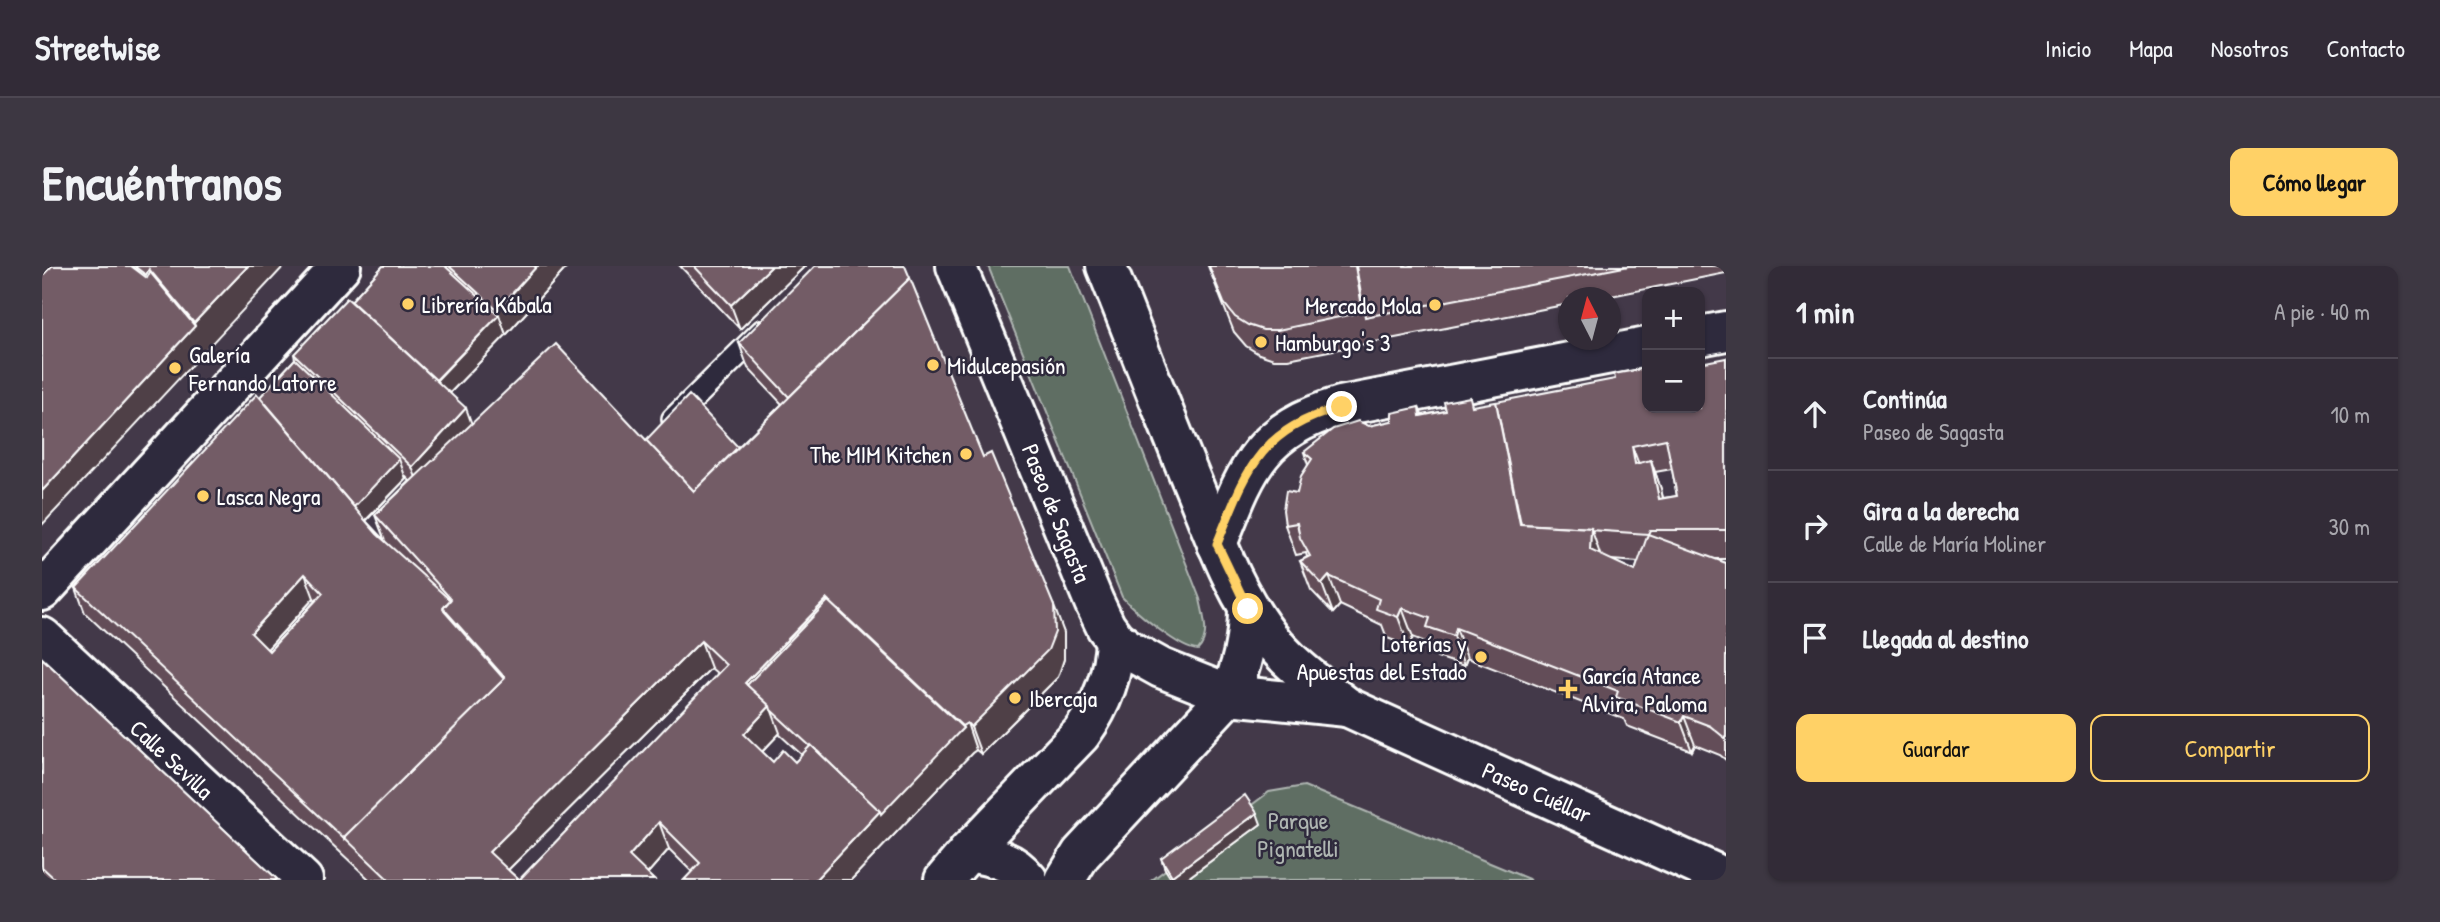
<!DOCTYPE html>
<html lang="es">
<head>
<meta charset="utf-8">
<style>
  :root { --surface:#322b37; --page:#3d3742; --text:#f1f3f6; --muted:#a8a7ad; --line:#4d4752; --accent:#ffd166 }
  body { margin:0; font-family:"Patrick Hand",sans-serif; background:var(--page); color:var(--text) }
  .controls { position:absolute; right:21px; top:21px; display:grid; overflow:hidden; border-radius:14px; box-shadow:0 2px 5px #0004 }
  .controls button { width:63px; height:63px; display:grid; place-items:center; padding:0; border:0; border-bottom:2px solid var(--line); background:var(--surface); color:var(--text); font:35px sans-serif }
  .compass { position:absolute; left:1516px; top:21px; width:63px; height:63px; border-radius:50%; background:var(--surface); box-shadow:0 2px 5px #0004; rotate:354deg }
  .stop { position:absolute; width:21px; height:21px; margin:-16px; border:5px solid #ffd166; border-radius:50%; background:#fff }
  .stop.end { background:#ffd166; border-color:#fff; box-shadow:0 2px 7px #0008 }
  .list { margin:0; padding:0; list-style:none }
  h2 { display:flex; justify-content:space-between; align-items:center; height:91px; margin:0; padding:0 28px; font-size:30px }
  h2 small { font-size:23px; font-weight:400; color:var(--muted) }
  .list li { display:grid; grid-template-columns:46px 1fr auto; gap:21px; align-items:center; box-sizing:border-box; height:112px; padding:0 28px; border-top:2px solid var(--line) }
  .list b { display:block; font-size:26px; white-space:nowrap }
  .list p { margin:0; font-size:23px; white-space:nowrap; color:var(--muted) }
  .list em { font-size:23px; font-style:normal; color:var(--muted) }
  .actions { display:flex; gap:14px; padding:21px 28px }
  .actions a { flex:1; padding:16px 0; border:2px solid var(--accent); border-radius:14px; text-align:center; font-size:24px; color:var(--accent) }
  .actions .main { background:var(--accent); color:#111 }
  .icon { flex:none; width:38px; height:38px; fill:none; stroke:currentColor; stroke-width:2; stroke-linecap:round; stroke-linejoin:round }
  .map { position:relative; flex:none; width:1684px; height:614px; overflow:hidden; border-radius:14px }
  header { display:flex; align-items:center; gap:42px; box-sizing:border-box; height:98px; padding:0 35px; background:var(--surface); border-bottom:2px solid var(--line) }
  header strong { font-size:33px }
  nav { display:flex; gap:38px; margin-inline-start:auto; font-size:24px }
  .intro { display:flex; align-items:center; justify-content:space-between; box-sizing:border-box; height:168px; padding:0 42px }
  h1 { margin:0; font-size:49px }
  .button { padding:18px 32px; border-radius:14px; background:var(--accent); color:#111; font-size:24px; font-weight:700 }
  main { display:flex; gap:42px; padding:0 42px }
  aside { flex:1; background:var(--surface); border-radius:14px; box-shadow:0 2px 5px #0004 }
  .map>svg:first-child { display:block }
  .green { fill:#5f6e64; stroke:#afb6b2; stroke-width:2 }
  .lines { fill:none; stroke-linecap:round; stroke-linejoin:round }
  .service-casing { stroke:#fff; stroke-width:26 }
  .minor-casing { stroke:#fff; stroke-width:44 }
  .tertiary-casing { stroke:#fff; stroke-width:44 }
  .primary-casing { stroke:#fff; stroke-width:44 }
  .service { stroke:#2f2a3d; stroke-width:21 }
  .minor { stroke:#2f2a3d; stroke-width:38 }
  .tertiary { stroke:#2f2a3d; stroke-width:38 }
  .primary { stroke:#2f2a3d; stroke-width:38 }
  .wall { fill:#634e58; stroke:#fff; stroke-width:2; fill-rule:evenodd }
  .shaded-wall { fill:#504047; stroke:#fff; stroke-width:2 }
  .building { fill:#735b66; stroke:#fff; stroke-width:2; fill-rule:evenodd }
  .route { stroke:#ffd166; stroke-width:9 }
  .poi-dot { fill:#ffd166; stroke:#2f2a3d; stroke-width:2.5 }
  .labels { text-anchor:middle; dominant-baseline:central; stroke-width:5; stroke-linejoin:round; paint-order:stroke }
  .poi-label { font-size:24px; fill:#fff; stroke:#2f2a3d; text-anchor:start }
  .street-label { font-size:24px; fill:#fff; stroke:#2f2a3d }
  .park-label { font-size:24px; fill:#afb6b2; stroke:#2f2a3d }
</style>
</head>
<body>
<header>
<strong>Streetwise</strong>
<nav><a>Inicio</a><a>Mapa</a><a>Nosotros</a><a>Contacto</a></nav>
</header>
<div class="intro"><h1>Encuéntranos</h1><a class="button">Cómo llegar</a></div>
<main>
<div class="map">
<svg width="1684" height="614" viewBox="0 0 1684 614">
  <rect width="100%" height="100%" fill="#433949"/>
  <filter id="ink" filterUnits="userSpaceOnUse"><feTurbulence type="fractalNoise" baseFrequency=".0143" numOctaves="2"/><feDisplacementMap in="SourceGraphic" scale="14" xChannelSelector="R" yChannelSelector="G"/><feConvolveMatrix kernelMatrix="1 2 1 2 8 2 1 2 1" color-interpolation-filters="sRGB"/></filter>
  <g filter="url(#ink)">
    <g class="green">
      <path d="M 946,0 L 1028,0 L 1158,333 C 1161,349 1169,371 1156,384 C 1138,384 1093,345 1080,331 Z"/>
      <polygon points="1262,520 1489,614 1110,614 1227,526"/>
    </g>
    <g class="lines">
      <defs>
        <polyline id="service" points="631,153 720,65"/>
        <g id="minor">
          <polyline points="1658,70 1684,65"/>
          <path d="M 1175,278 C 1205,203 1216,165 1299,140 L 1605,81"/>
          <polyline points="0,371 261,614"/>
          <path d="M 926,586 C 949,590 971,594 986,614"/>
          <path d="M 902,614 L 926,586 L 1039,468 C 1059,440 1072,407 1073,373"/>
          <path d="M 1023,614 L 1039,588 L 1187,429 C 1200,402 1206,374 1206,343"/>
        </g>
        <polyline id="tertiary" points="0,325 299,0"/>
        <g id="primary">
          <polyline points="914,0 1052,336 1064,361 1073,373 1090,386 1119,402 1187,429 1305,441"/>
          <path d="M 1064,0 C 1094,74 1122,149 1153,223 C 1174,274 1192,326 1226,370 C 1248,399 1277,419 1305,441 L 1684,612"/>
        </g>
      </defs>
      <use href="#service" class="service-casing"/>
      <use href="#minor" class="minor-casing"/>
      <use href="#tertiary" class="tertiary-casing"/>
      <use href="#primary" class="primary-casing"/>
      <use href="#service" class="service"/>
      <use href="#minor" class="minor"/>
      <use href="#tertiary" class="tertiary"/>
      <use href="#primary" class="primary"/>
    </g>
    <g class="wall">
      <path d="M 341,0 L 526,0 L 464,69 L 408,127 L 430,158 L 604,174 L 696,181 L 740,138 L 706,102 L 697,77 L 941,191 L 1022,367 L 1022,393 L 1016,411 L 939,488 L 934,484 L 930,487 L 809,614 L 642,614 L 650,606 L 627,583 L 605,608 L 612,614 L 328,614 L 43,347 L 34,322 L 218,131 L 253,93 L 252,88 L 309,35 ZM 364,211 L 368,215 L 333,249 L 343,275 L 324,255 L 364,213 ZM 272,332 L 274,334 L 227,385 L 225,383 ZM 669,402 L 676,408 L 477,614 L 466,604 ZM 737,468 L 760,489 L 753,496 L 731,496 L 720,486 Z"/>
      <polygon points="638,0 763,0 698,63"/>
      <polygon points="1166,0 1684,0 1684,7 1559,32 1527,32 1527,38 1246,93 1232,93 1217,88 1204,80 1192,66"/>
      <path d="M 1684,92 L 1684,293 L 1672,293 L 1684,297 L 1684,494 L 1678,489 L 1653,479 L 1650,485 L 1585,460 L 1582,453 L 1425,392 L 1422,400 L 1395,391 L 1391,379 L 1371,371 L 1367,380 L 1345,372 L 1340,359 L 1298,339 L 1291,347 L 1269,324 L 1258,295 L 1265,291 L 1264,287 L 1254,289 L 1243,259 L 1266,199 L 1262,186 L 1327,160 L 1350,155 L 1377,141 L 1380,149 L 1432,140 L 1605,142 ZM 1630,203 L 1635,230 L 1621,232 L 1619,223 L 1613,206 ZM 1569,294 L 1596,296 L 1593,305 Z"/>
      <polygon points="0,392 236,614 0,614"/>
      <polygon points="1219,558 1143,614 1130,614 1123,603 1119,592"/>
    </g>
    <g class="shaded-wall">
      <polygon points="6,0 42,0 0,44 0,7"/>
      <polygon points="206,0 242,0 0,259 0,225 153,60 152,57"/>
      <polygon points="495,0 526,0 464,69 455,44"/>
      <polygon points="730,0 763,0 698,63 689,39"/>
      <polygon points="457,49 464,69 400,135 393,116"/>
      <polygon points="424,142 433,167 379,225 370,201"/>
      <polygon points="1590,180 1601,209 1593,198"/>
      <polygon points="357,193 364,213 317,261 310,242"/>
      <polygon points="1609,194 1619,223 1627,262 1617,233"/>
      <polygon points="1549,262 1559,291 1548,284"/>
      <polygon points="263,308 272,332 218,391 209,367"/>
      <polygon points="1287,310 1298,339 1291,347 1280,318"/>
      <polygon points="785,333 795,360 721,436 703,417"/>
      <polygon points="1012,340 1022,367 1022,393 1016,411 939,488 929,461"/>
      <polygon points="1360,342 1371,371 1367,380 1356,351"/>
      <polygon points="1414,362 1425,392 1422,400 1412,370"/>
      <polygon points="659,375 669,402 457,613 447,586"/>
      <polygon points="728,440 738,467 711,495 702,468"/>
      <polygon points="1642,450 1653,479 1650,485 1639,456"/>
      <polygon points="925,457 934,484 930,487 809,614 773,614 838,545 921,462 920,460"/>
      <polygon points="1215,547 1219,558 1143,614 1131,614 1130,610"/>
      <polygon points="617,556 627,583 600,614 587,590"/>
    </g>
    <g class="building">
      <polygon points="0,0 6,0 0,7"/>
      <polygon points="10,0 89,0 105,12 108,6 153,60 0,225 0,10"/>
      <polygon points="92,0 206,0 152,57 107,3 104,9"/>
      <polygon points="341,0 403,0 457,49 394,114 309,35"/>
      <polygon points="407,0 495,0 455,44"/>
      <polygon points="652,0 730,0 689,39"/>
      <polygon points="773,0 863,0 868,12 747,131 697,77"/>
      <polygon points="1167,0 1313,0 1321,46 1236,64 1221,64 1206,59 1193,51 1182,37"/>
      <polygon points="1314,0 1587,0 1323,51"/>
      <path d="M 868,12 L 941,191 L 949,187 L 1012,340 L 1013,366 L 1006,384 L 929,461 L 925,457 L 920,460 L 785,333 L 703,417 L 728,440 L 702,468 L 731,496 L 741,484 L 753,496 L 769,479 L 838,545 L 773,614 L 642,614 L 658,597 L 617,556 L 587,590 L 612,614 L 347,614 L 302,571 L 463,412 L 401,342 L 409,333 L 333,249 L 514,78 L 652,225 ZM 659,375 L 684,399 L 477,614 L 447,586 Z"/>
      <polygon points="305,32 424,142 370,201 252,88"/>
      <path d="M 1684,92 L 1684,264 L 1608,264 L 1606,268 L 1548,264 L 1549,262 L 1479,258 L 1454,136 L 1573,113 L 1572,108 L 1605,102 L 1605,142 L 1658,142 L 1658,97 ZM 1624,173 L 1635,230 L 1617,233 L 1609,194 L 1593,198 L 1590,180 Z"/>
      <polygon points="253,93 357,193 312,241 218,131"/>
      <path d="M 215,128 L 335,268 L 408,334 L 401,342 L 402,345 L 462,413 L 302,571 L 303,574 L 34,322 ZM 263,308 L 281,327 L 227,385 L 209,367 Z"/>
      <polygon points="647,129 696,181 652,225 604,174"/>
      <polygon points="1428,131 1430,140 1454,136 1478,258 1549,262 1548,284 1593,305 1606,268 1684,297 1684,473 1668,460 1642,450 1639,456 1574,431 1576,425 1414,362 1412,370 1385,361 1388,352 1360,342 1356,351 1334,343 1337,333 1287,310 1280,318 1258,295 1268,290 1258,272 1255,257 1243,259 1241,244 1244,225 1255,227 1259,210 1270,193 1262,186 1291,163 1316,155 1327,160 1350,155 1350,147 1377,141 1378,150 1404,145 1402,136"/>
      <polygon points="786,335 921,462 839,548 838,545 769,479 768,480 729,444 728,440 705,419"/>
      <polygon points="0,392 236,614 14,614 0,601"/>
      <polygon points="1203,529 1215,547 1130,610 1119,592"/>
    </g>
  </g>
  <g class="lines" filter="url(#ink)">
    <path class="route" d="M 1206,343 L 1175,278 C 1205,204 1216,164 1300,141"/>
  </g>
  <g class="poi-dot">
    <circle cx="366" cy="38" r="7"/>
    <circle cx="1393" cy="39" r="7"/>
    <circle cx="1219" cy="76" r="7"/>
    <circle cx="891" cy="99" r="7"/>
    <circle cx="133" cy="102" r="7"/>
    <circle cx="924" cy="188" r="7"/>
    <circle cx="161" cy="230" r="7"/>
    <circle cx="1439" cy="391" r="7"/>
    <path d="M1522.5 412.5h7v7h7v7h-7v7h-7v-7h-7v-7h7z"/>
    <circle cx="973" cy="432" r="7"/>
  </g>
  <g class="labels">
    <g class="poi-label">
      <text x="380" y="38">Librería Kábala</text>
      <text x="1379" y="39" text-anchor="end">Mercado Mola</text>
      <text x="1233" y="76">Hamburgo's 3</text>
      <text x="147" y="88">Galería<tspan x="147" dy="28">Fernando Latorre</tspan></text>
      <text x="905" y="99">Midulcepasión</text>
      <text x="910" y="188" text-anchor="end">The MIM Kitchen</text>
      <text x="175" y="230">Lasca Negra</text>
      <text x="1425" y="377" text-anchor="end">Loterías y<tspan x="1425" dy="28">Apuestas del Estado</tspan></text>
      <text x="1540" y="409">García Atance<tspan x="1540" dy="28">Alvira, Paloma</tspan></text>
      <text x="987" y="432">Ibercaja</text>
    </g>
    <g class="street-label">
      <text transform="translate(1015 247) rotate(68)">Paseo de Sagasta</text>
      <text transform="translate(130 493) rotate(43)">Calle Sevilla</text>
      <text transform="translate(1495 526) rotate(24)">Paseo Cuéllar</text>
    </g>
    <g class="park-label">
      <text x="1256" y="554">Parque<tspan x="1256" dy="28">Pignatelli</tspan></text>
    </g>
  </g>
</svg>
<div class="controls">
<button>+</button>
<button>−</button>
</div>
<svg class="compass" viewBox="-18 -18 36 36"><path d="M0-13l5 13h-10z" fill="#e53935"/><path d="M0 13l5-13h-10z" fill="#a8a7ad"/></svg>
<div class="stop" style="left:1206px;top:343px"></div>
<div class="stop end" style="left:1300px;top:141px"></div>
</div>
<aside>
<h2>1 min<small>A pie · 40 m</small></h2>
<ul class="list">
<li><svg class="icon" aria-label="ahead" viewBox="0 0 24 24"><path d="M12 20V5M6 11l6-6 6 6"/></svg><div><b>Continúa</b><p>Paseo de Sagasta</p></div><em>10 m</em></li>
<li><svg class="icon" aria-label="right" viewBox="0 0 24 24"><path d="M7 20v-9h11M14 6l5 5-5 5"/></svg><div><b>Gira a la derecha</b><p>Calle de María Moliner</p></div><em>30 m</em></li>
<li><svg class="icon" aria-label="arrive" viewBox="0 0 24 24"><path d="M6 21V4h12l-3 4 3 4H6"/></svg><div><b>Llegada al destino</b></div></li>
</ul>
<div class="actions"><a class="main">Guardar</a><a>Compartir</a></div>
</aside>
</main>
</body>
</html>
